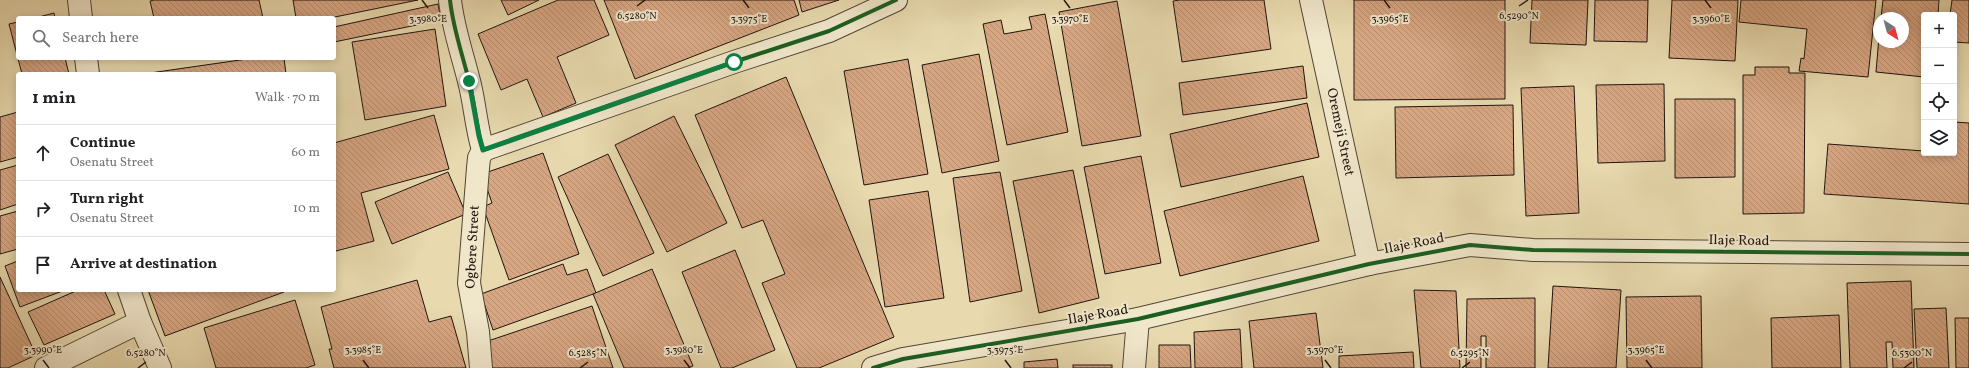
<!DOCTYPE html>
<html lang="en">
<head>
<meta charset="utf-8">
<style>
  :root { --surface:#fff; --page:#f2f2f2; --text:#202124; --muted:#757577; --line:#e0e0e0 }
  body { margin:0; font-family:Vollkorn,serif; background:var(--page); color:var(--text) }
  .controls { position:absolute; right:12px; top:12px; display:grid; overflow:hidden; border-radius:4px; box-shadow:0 2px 10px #0003 }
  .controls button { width:36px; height:36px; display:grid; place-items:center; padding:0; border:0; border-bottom:1px solid var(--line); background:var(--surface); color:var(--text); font:20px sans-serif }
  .compass { position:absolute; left:1873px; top:12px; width:36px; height:36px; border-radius:50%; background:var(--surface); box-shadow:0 2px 10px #0003; rotate:144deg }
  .stop { position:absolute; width:12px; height:12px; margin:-9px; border:3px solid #0b8043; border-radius:50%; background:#fff }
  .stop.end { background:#0b8043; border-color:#fff; box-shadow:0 1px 4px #0008 }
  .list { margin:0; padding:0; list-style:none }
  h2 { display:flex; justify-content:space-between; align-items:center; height:52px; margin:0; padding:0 16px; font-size:17px }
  h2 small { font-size:13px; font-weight:400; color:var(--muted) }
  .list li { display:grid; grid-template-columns:26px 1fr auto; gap:12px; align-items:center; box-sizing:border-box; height:56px; padding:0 16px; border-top:1px solid var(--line) }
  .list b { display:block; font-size:15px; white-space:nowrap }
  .list p { margin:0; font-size:13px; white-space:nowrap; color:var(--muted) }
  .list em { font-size:13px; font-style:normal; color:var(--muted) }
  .icon { flex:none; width:22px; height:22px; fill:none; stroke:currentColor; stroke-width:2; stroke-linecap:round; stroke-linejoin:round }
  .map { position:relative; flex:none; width:1969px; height:368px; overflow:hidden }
  .search { position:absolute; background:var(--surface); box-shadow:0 2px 10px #0003; left:16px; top:16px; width:320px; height:44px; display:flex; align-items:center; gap:10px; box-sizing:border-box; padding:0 14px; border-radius:4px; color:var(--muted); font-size:15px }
  .panel { position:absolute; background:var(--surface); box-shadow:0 2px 10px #0003; left:16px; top:72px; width:320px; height:220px; border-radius:4px }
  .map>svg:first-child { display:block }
  .building { fill:url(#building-back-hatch); stroke:#20150e }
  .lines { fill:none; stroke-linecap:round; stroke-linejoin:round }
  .minor-casing { stroke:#524636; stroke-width:24 }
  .tertiary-casing { stroke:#524636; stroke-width:24 }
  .minor { stroke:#f0e6ca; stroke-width:22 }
  .tertiary { stroke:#f0e6ca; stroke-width:22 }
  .cycleway-casing { stroke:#f0e6ca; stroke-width:6 }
  .cycleway { stroke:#1b5e20; stroke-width:4 }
  .route { stroke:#0b8043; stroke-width:5 }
  .ticks { fill:none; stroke:#20150e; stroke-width:1.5 }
  .labels { text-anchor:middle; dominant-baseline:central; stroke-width:4; stroke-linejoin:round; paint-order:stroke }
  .street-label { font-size:14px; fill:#20150e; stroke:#f0e6ca }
  .ticks-label { font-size:10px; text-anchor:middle; fill:#20150e; stroke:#f0e6ca; stroke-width:4; stroke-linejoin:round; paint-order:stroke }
</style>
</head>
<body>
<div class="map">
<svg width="1969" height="368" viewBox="0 0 1969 368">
  <defs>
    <pattern id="building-back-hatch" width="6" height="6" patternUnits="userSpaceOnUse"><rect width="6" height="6" fill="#d7a683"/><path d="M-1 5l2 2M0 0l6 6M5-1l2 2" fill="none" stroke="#b88e70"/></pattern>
  </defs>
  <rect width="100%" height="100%" fill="#e8d9ae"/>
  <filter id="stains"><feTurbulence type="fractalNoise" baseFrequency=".005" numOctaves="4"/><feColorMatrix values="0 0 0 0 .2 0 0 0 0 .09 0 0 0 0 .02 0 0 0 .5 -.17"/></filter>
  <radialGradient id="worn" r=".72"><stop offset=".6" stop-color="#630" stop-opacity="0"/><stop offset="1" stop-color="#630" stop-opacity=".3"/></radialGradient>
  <g class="building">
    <polygon points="154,0 259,0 263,18 154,18 150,1"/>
    <polygon points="293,0 418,0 330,18 296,18"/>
    <polygon points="501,0 539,0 508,15"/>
    <polygon points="558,0 594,0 609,35 557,57 576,103 543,117 527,79 501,90 478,34"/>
    <polygon points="604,0 794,0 799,15 635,79"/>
    <polygon points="799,0 839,0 802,12"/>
    <polygon points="1180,0 1264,0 1271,49 1182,62 1173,1"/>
    <polygon points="1354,0 1505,0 1505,99 1354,100"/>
    <polygon points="1532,0 1588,0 1586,45 1530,43"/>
    <polygon points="1595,0 1648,0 1647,42 1594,41"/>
    <polygon points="1672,0 1738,0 1735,61 1669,58"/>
    <polygon points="1741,0 1876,0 1868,77 1799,71 1801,58 1804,59 1807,29 1739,22"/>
    <polygon points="1883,0 1939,0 1938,15 1924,15 1924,77 1876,72 1879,37 1879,42 1903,42 1903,18 1881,18"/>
    <polygon points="1952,0 1969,0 1969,43 1954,42 1954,15 1950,15"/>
    <polygon points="1117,1 1141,136 1082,146 1059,12"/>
    <polygon points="438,4 441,20 334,42 334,27"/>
    <polygon points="54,13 55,18 35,18"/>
    <polygon points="1045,14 1068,132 1007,145 983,24 1001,20 1004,34 1032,29 1029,17"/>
    <polygon points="18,22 18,58 65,58 69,74 22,74 9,24"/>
    <polygon points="435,29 446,106 365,120 352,42"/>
    <polygon points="979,54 999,161 942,173 922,65"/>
    <polygon points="254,58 284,58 286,74 143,74"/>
    <polygon points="908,59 928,174 864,185 844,71"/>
    <polygon points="1303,66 1307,98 1183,115 1179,83"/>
    <polygon points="1755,67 1789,67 1789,73 1805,73 1804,213 1743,214 1743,75 1755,75"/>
    <polygon points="786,77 894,337 819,368 797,368 762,283 785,274 763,220 742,228 695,115"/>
    <polygon points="1664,84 1665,161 1598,163 1596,85"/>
    <polygon points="1574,86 1579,213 1526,216 1521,88"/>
    <polygon points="1675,99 1735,99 1735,177 1675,178"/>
    <polygon points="1307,103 1319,157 1181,187 1170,134"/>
    <polygon points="1513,105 1514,175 1396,178 1395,107"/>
    <polygon points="18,112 18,157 0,162 0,117"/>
    <polygon points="434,115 449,169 361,193 374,241 336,251 334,245 334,143"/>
    <polygon points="674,116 727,223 667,252 615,145"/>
    <polygon points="1954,122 1969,123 1969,204 1824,194 1828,144 1924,151 1924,153 1954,153"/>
    <polygon points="543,153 579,254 509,280 483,207 492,203 482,174"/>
    <polygon points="608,154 654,253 603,276 558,177"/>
    <polygon points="1141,156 1161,263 1105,274 1084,167"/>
    <polygon points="18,165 18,204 0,210 0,170"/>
    <polygon points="1073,170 1099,298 1039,313 1013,181"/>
    <polygon points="448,172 466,214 392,244 375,202"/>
    <polygon points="1000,172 1022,291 970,302 953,178"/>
    <polygon points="1303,176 1319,241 1180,276 1164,211"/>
    <polygon points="928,191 944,298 885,307 869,200"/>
    <polygon points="18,211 18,249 0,254 0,216"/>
    <polygon points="735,250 775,350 732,368 721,368 682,272"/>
    <polygon points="18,261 18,290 65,290 20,307 5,266"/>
    <polygon points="563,264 567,275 587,269 596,293 493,330 481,294"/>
    <polygon points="652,269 693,366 688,368 624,368 593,294"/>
    <polygon points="0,277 36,355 8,368 0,368"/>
    <polygon points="417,280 429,322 451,316 466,368 334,368 329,349 332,349 321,307"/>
    <polygon points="1911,281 1914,368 1893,368 1892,342 1886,342 1887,368 1850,368 1847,283"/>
    <polygon points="1553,286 1621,290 1616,368 1548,368"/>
    <polygon points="78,290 104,290 115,314 44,345 28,312"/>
    <polygon points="148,290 284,290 284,292 165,336"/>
    <polygon points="1414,290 1456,291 1460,368 1421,368"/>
    <polygon points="1701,296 1702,368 1627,368 1626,297"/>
    <polygon points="1535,298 1535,368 1486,368 1486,336 1481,336 1481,368 1466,368 1467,299"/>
    <polygon points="295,300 315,365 306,368 216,368 204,328"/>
    <polygon points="592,306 613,368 490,368 482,343"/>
    <polygon points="1946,308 1949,368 1917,368 1914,309"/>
    <polygon points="1316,313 1323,368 1254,368 1249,321"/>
    <polygon points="1839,315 1841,368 1772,368 1771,318"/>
    <polygon points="1955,318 1969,318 1969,368 1956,368"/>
    <polygon points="1240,329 1242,368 1195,368 1194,332"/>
    <polygon points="1159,345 1190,345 1191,368 1159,368"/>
    <polygon points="1413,352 1414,368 1339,368 1339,356"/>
    <polygon points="1057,359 1058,368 1024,368 1024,362"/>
    <rect x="1073" y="365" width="39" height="3"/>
  </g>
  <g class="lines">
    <defs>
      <g id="minor">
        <polyline points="79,0 81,18"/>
        <path d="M 450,0 C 453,28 462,53 469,81 C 475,104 476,127 483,150 L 734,62 L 829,31 L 896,0"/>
        <polyline points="1311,0 1369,264"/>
        <polyline points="86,58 88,74"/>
        <polyline points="129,290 140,322 160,368"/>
        <polyline points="46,368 140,322"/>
        <polyline points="481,368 478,332 469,283 478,168 479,158 483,150"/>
        <polyline points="1134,368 1138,319"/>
      </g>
      <polyline id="tertiary" points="873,368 903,359 1138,319 1369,264 1470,245 1533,250 1969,254"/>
    </defs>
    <use href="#minor" class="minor-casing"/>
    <use href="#tertiary" class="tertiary-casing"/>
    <use href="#minor" class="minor"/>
    <use href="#tertiary" class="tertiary"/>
    <defs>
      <g id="cycleway">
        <path d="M 450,0 C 453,28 462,53 469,81 C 475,104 476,127 483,150 L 734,62 L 829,31 L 896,0"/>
        <polyline points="873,368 903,359 1138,319 1369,264 1470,245 1533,250 1969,254"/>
      </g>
    </defs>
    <use href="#cycleway" class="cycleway-casing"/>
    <use href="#cycleway" class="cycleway"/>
  </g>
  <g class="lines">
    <polyline class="route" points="469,81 479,136 483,150 734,62"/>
  </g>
  <path class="ticks" d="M 422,0 L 428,8M 743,0 L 749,8M 1064,0 L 1070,8M 1384,0 L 1390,8M 1705,0 L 1711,8M 637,6 L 645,0M 1519,6 L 1528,0M 43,360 L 49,368M 363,360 L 369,368M 684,360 L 690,368M 1005,360 L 1011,368M 1325,360 L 1331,368M 1646,360 L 1652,368M 138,368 L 146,362M 580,368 L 588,362M 1462,368 L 1470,362M 1904,368 L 1912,362"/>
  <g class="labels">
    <g class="street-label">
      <text transform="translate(1340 132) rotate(78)">Oremeji Street</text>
      <text transform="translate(1739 241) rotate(1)">Ilaje Road</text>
      <text transform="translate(1414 244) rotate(-11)">Ilaje Road</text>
      <text transform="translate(473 247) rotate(-87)">Ogbere Street</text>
      <text transform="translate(1098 315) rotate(-10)">Ilaje Road</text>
    </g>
  </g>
  <g class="ticks-label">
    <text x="637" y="19">6.5280°N</text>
    <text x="1519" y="19">6.5290°N</text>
    <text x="428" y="22">3.3980°E</text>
    <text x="749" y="22">3.3975°E</text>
    <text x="1070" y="22">3.3970°E</text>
    <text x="1390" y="22">3.3965°E</text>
    <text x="1711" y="22">3.3960°E</text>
    <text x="43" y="353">3.3990°E</text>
    <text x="363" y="353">3.3985°E</text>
    <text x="684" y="353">3.3980°E</text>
    <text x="1005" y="353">3.3975°E</text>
    <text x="1325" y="353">3.3970°E</text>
    <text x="1646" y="353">3.3965°E</text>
    <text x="146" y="356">6.5280°N</text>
    <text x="588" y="356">6.5285°N</text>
    <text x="1470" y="356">6.5295°N</text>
    <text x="1912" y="356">6.5300°N</text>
  </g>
  <rect width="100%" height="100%" filter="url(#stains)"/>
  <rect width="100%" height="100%" fill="url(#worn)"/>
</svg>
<div class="controls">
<button>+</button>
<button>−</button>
<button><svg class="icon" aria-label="locate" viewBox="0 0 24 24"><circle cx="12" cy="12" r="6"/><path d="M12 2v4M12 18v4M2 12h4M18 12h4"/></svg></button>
<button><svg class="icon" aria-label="layers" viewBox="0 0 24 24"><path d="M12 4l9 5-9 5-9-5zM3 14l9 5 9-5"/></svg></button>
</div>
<svg class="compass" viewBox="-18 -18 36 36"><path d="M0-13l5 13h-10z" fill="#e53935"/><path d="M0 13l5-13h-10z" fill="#757577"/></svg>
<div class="stop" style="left:734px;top:62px"></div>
<div class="stop end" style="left:469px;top:81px"></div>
<div class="search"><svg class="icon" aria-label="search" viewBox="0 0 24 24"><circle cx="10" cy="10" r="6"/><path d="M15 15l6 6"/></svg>Search here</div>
<section class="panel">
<h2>1 min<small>Walk · 70 m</small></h2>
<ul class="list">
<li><svg class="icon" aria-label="ahead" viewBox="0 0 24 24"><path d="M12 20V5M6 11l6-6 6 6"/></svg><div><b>Continue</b><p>Osenatu Street</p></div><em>60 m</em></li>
<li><svg class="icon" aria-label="right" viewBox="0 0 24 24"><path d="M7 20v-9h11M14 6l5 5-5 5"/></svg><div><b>Turn right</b><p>Osenatu Street</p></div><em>10 m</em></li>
<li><svg class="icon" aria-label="arrive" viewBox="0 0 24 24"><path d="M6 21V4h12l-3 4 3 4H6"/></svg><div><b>Arrive at destination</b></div></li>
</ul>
</section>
</div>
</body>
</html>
